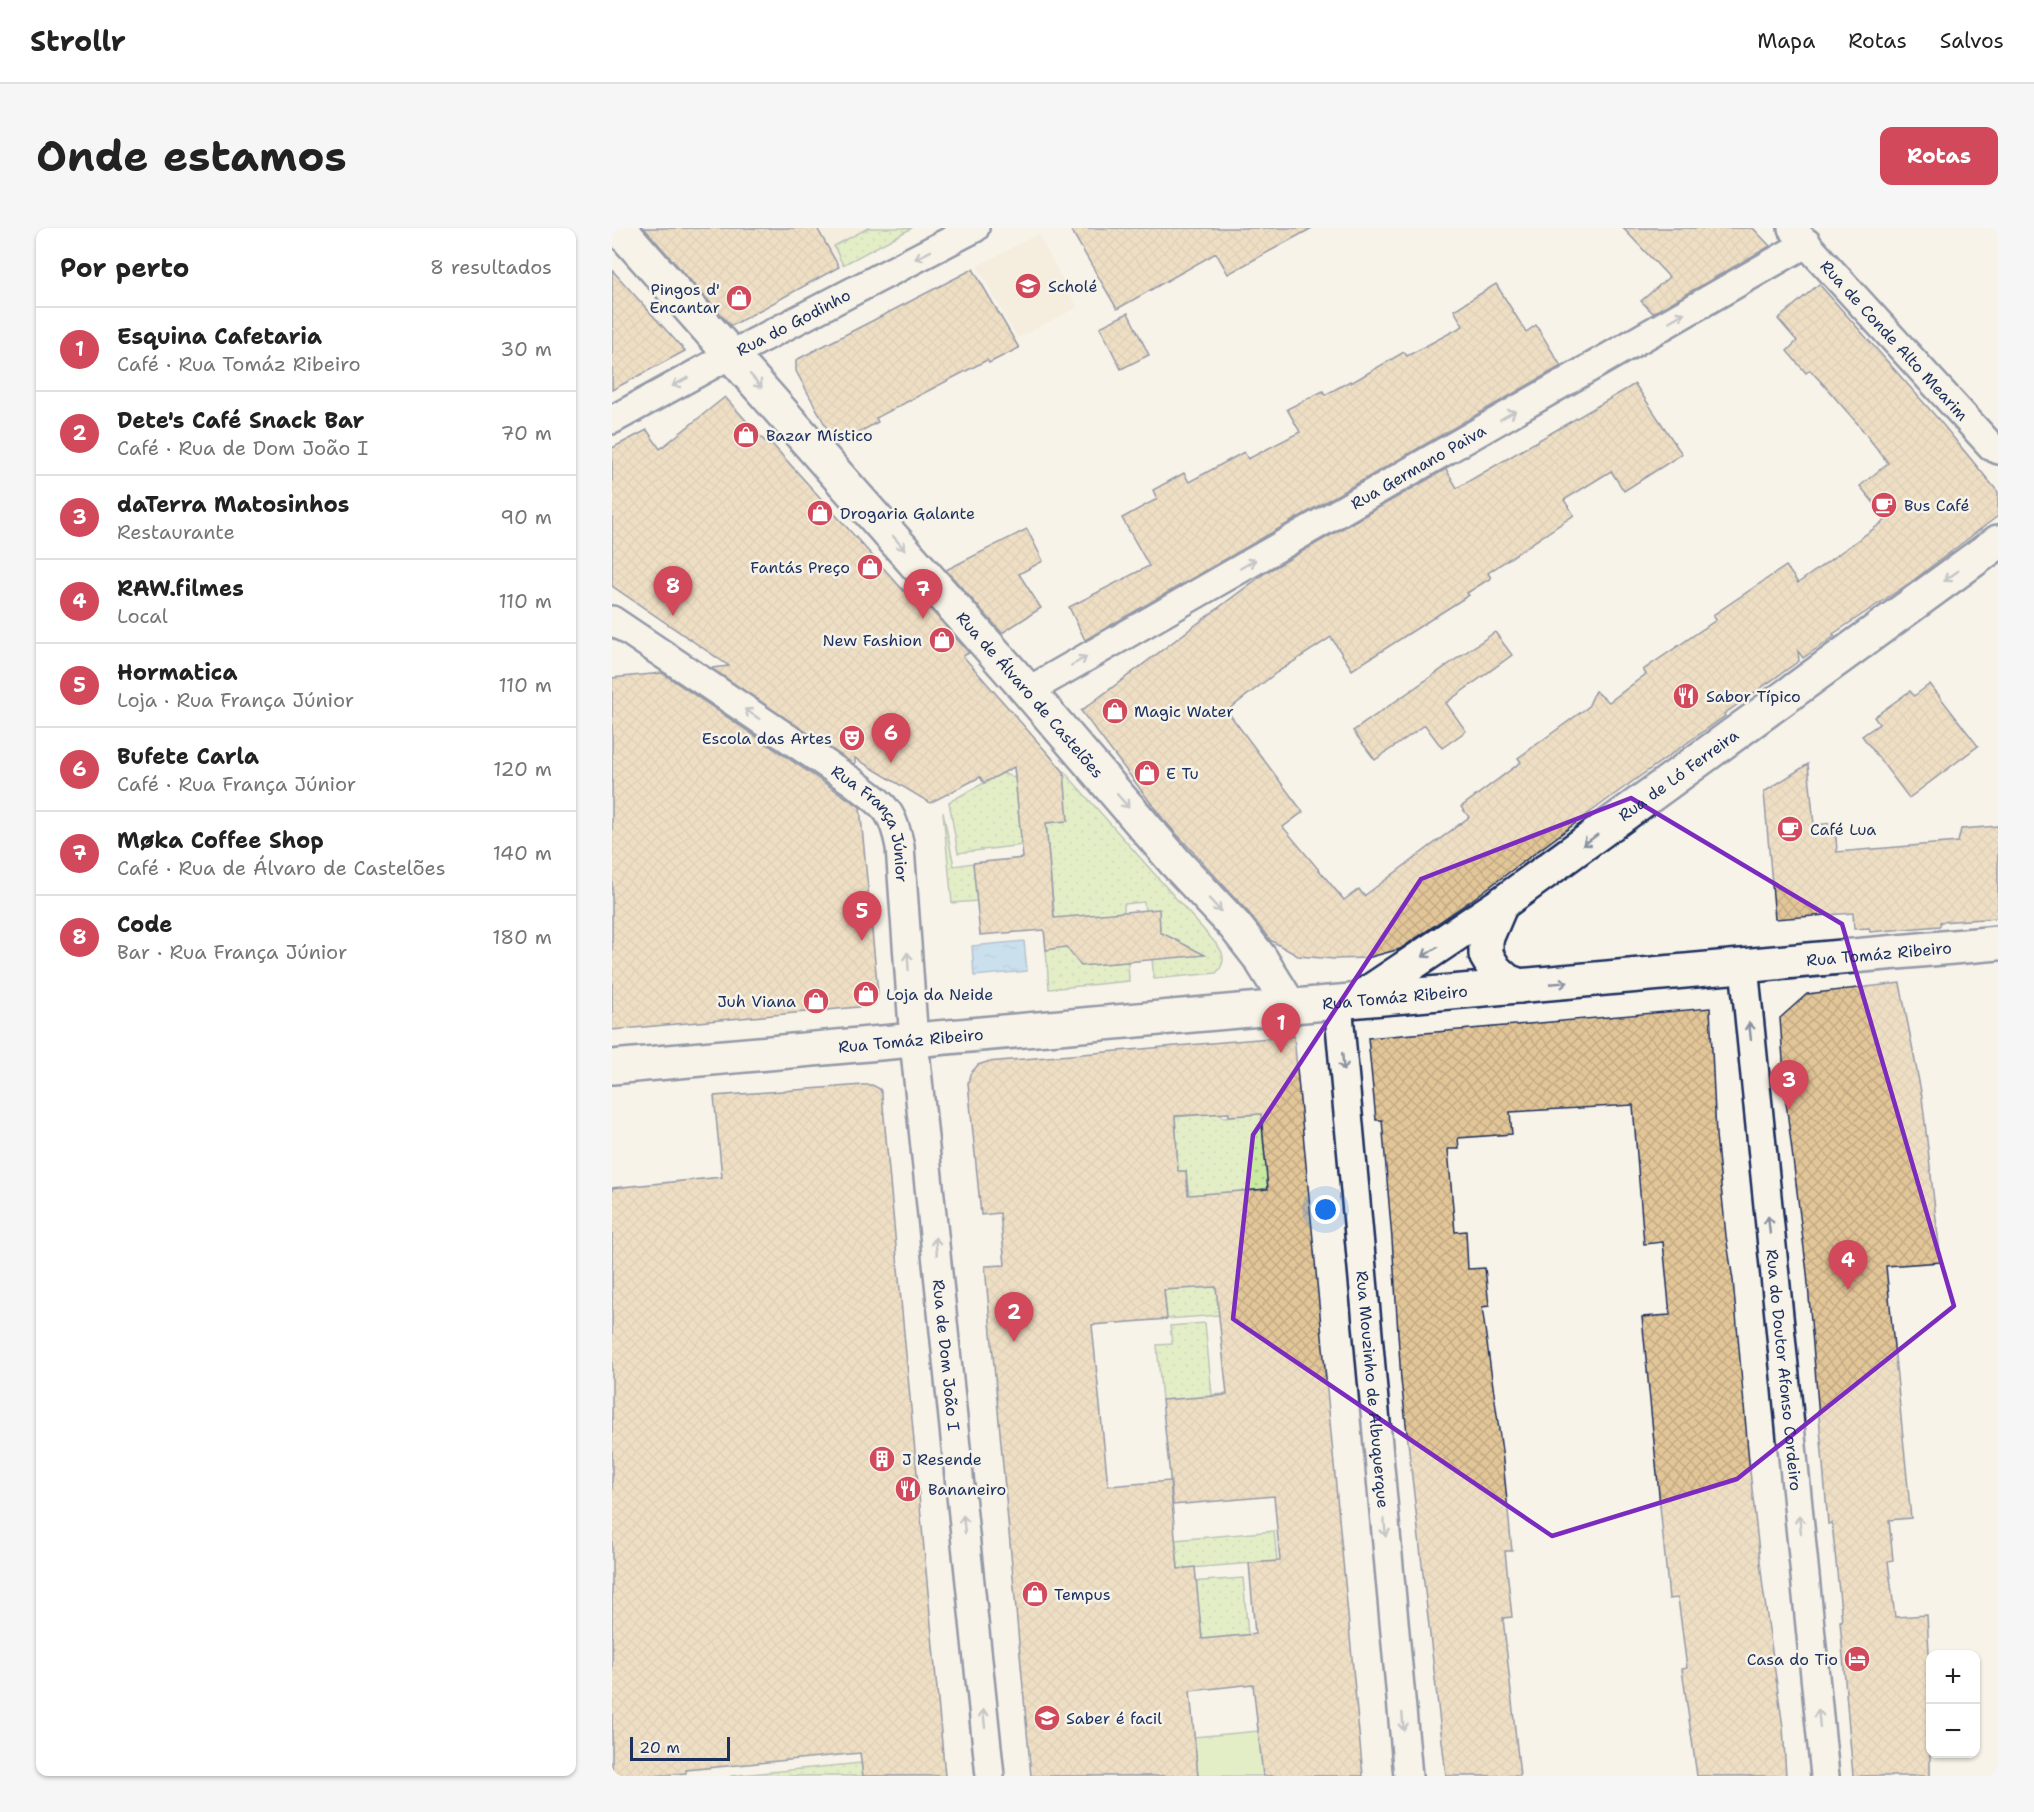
<!DOCTYPE html>
<html lang="pt">
<head>
<meta charset="utf-8">
<style>
  :root { --surface:#fff; --page:#f6f6f6; --text:#222; --muted:#767676; --line:#e0e0e0; --accent:#d1495b }
  body { margin:0; font-family:"Shantell Sans",sans-serif; background:var(--page); color:var(--text) }
  .controls { position:absolute; right:18px; bottom:18px; display:grid; overflow:hidden; border-radius:12px; box-shadow:0 2px 4px #0004 }
  .controls button { width:54px; height:54px; display:grid; place-items:center; padding:0; border:0; border-bottom:2px solid var(--line); background:var(--surface); color:var(--text); font:30px sans-serif }
  .scale { position:absolute; left:18px; bottom:15px; width:100px; box-sizing:border-box; padding-left:6px; border:3px solid #1b2f5e; border-top:0; font-size:16px; line-height:21px; white-space:nowrap; color:#1b2f5e; -webkit-text-stroke:4px #f7f3e8; paint-order:stroke }
  .you { position:absolute; left:714px; top:982px; width:21px; height:21px; margin:-15px; border:4px solid #fff; border-radius:50%; background:#1a73e8; box-shadow:0 0 0 9px #1a73e833 }
  .badge { display:grid; place-items:center; width:39px; height:39px; border-radius:50%; background:var(--accent); color:#fff; font-size:20px; font-weight:700 }
  .pin { position:absolute; translate:-50% -50px; filter:drop-shadow(0 2px 3px #0008) }
  .pin::after { content:''; position:absolute; top:32px; width:21px; height:18px; background:inherit; clip-path:polygon(0 0,100% 0,50% 100%) }
  .list { margin:0; padding:0; list-style:none }
  h2 { display:flex; justify-content:space-between; align-items:center; height:78px; margin:0; padding:0 24px; font-size:26px }
  h2 small { font-size:20px; font-weight:400; color:var(--muted) }
  .list li { display:grid; grid-template-columns:39px 1fr auto; gap:18px; align-items:center; box-sizing:border-box; height:84px; padding:0 24px; border-top:2px solid var(--line) }
  .list b { display:block; font-size:22px; white-space:nowrap }
  .list p { margin:0; font-size:20px; white-space:nowrap; color:var(--muted) }
  .list em { font-size:20px; font-style:normal; color:var(--muted) }
  .map { position:relative; flex:none; width:1386px; height:1548px; overflow:hidden; border-radius:12px }
  header { display:flex; align-items:center; gap:36px; box-sizing:border-box; height:84px; padding:0 30px; background:var(--surface); border-bottom:2px solid var(--line) }
  header strong { font-size:28px }
  nav { display:flex; gap:33px; margin-inline-start:auto; font-size:21px }
  .intro { display:flex; align-items:center; justify-content:space-between; box-sizing:border-box; height:144px; padding:0 36px }
  h1 { margin:0; font-size:42px }
  .button { padding:15px 27px; border-radius:12px; background:var(--accent); color:#fff; font-size:21px; font-weight:700 }
  main { display:flex; gap:36px; padding:0 36px }
  aside { flex:1; background:var(--surface); border-radius:12px; box-shadow:0 2px 4px #0004 }
  .map>svg:first-child { display:block }
  .built { fill:#f1e6d0 }
  .grass { fill:#cae9a1; stroke:#728c80; stroke-width:1.5 }
  .garden { fill:url(#garden-dots); stroke:#728c80; stroke-width:1.5 }
  .water { fill:url(#water-ripples); stroke:#638bb6; stroke-width:1.5 }
  .building { fill:url(#building-cross-hatch); stroke:#1b2f5e; stroke-width:1.5; fill-rule:evenodd }
  .lines { fill:none; stroke-linecap:round; stroke-linejoin:round }
  .street-casing { stroke:#1b2f5e; stroke-width:32 }
  .secondary-casing { stroke:#1b2f5e; stroke-width:38 }
  .street { stroke:#f7f3e8; stroke-width:27 }
  .secondary { stroke:#f7f3e8; stroke-width:33 }
  .oneway { stroke:#8991a3 }
  .marked { fill:none; stroke:#7b2cbf; stroke-width:4.5; stroke-linejoin:round }
  .labels { text-anchor:middle; dominant-baseline:central; stroke-width:5; stroke-linejoin:round; paint-order:stroke }
  .poi-label { font-size:16px; fill:#1b2f5e; stroke:#f7f3e8; text-anchor:start }
  .street-label { font-size:16px; fill:#1b2f5e; stroke:#f7f3e8 }
</style>
</head>
<body>
<header>
<strong>Strollr</strong>
<nav><a>Mapa</a><a>Rotas</a><a>Salvos</a></nav>
</header>
<div class="intro"><h1>Onde estamos</h1><a class="button">Rotas</a></div>
<main>
<aside>
<h2>Por perto<small>8 resultados</small></h2>
<ul class="list">
<li><span class="badge">1</span><div><b>Esquina Cafetaria</b><p>Café · Rua Tomáz Ribeiro</p></div><em>30 m</em></li>
<li><span class="badge">2</span><div><b>Dete's Café Snack Bar</b><p>Café · Rua de Dom João I</p></div><em>70 m</em></li>
<li><span class="badge">3</span><div><b>daTerra Matosinhos</b><p>Restaurante</p></div><em>90 m</em></li>
<li><span class="badge">4</span><div><b>RAW.filmes</b><p>Local</p></div><em>110 m</em></li>
<li><span class="badge">5</span><div><b>Hormatica</b><p>Loja · Rua França Júnior</p></div><em>110 m</em></li>
<li><span class="badge">6</span><div><b>Bufete Carla</b><p>Café · Rua França Júnior</p></div><em>120 m</em></li>
<li><span class="badge">7</span><div><b>Møka Coffee Shop</b><p>Café · Rua de Álvaro de Castelões</p></div><em>140 m</em></li>
<li><span class="badge">8</span><div><b>Code</b><p>Bar · Rua França Júnior</p></div><em>180 m</em></li>
</ul>
</aside>
<div class="map">
<svg width="1386" height="1548" viewBox="0 0 1386 1548">
  <defs>
    <pattern id="garden-dots" width="8" height="8" patternUnits="userSpaceOnUse" patternTransform="scale(1.5)"><rect width="8" height="8" fill="#cae9a1"/><path d="M2 2h.1M6 6h.1" fill="none" stroke="#adc88d" stroke-width="1.8" stroke-linecap="round"/></pattern>
    <pattern id="water-ripples" width="26" height="14" patternUnits="userSpaceOnUse" patternTransform="scale(1.5)"><rect width="26" height="14" fill="#93c9f1"/><path d="M2 4q2-2 4 0t4 0M15 11q2-2 4 0t4 0" fill="none" stroke="#7eadd1"/></pattern>
    <pattern id="building-cross-hatch" width="8" height="8" patternUnits="userSpaceOnUse" patternTransform="scale(1.5)"><rect width="8" height="8" fill="#e3c697"/><path d="M0 0l8 8M0 8l8-8" fill="none" stroke="#c2aa85"/></pattern>
  </defs>
  <rect width="100%" height="100%" fill="#f7f3e8"/>
  <filter id="ink" filterUnits="userSpaceOnUse"><feTurbulence type="fractalNoise" baseFrequency=".0167" numOctaves="2"/><feDisplacementMap in="SourceGraphic" scale="12" xChannelSelector="R" yChannelSelector="G"/><feConvolveMatrix kernelMatrix="1 2 1 2 8 2 1 2 1" color-interpolation-filters="sRGB"/></filter>
  <g filter="url(#ink)">
    <g class="built">
      <polygon points="205,0 300,0 227,39"/>
      <polygon points="426,6 465,79 405,110 366,38"/>
    </g>
    <polygon class="grass" points="647,1503 651,1548 586,1548 582,1509"/>
    <g class="garden">
      <polygon points="256,0 300,0 231,37 222,18"/>
      <path d="M 434,523 L 606,718 C 613,727 613,736 604,745 L 542,751 L 540,731 L 567,717 C 563,709 557,709 549,709 L 546,682 L 533,683 L 532,674 L 512,676 L 512,684 L 462,689 L 465,731 L 468,737 L 516,734 L 517,753 L 437,761 L 434,722 L 445,720 L 434,595 L 456,593 L 453,564 Z"/>
      <polygon points="390,545 403,550 410,617 346,625 337,574"/>
      <polygon points="331,584 342,638 361,635 365,673 340,675"/>
      <polygon points="609,885 610,889 649,886 656,961 577,968 574,943 552,944 538,917 565,915 563,889"/>
      <polygon points="631,1055 633,1085 555,1091 552,1062"/>
      <polygon points="593,1095 600,1167 645,1163 567,1192 566,1171 550,1172 545,1117 560,1116 558,1098"/>
      <polygon points="662,1303 665,1333 566,1341 563,1312"/>
      <polygon points="631,1350 636,1407 590,1411 587,1384 570,1385 578,1354"/>
      <polygon points="249,1535 251,1548 118,1548"/>
    </g>
    <polygon class="water" points="412,713 415,743 362,748 360,718"/>
    <g class="building">
      <polygon points="32,0 205,0 227,39 119,98"/>
      <polygon points="458,0 700,0 616,46 604,25 505,81"/>
      <polygon points="1011,0 1141,0 1158,18 1041,85 1029,73 1057,49"/>
      <polygon points="361,41 407,120 377,135 375,132 264,190 266,194 224,217 184,143 184,132"/>
      <polygon points="0,42 73,123 0,162"/>
      <polygon points="884,56 914,104 924,97 949,138 473,412 457,379 537,338 510,290 545,271 541,262 572,245 577,254 632,224 636,231 688,204 675,181 711,163 713,167 738,153 739,155 792,124 795,128 851,98 842,82"/>
      <polygon points="1207,56 1327,192 1386,264 1386,288 1299,354 1221,406 1223,408 1191,430 1186,423 1187,433 1112,486 1113,488 1003,566 861,671 788,721 755,730 722,731 686,728 658,712 637,685 551,591 469,483 653,345 834,241 845,260 1023,156 1070,226 1012,263 999,243 952,272 962,287 876,345 879,350 855,365 857,367 740,442 719,409 664,445 615,483 691,584 671,599 732,672 747,661 752,668 857,589 849,579 909,534 906,530 976,479 983,463 997,474 1034,446 1031,442 1104,392 1101,387 1174,338 1186,355 1275,291 1248,258 1276,235 1245,195 1210,155 1198,142 1194,145 1175,123 1185,113 1166,91"/>
      <polygon points="516,85 537,127 509,141 488,99"/>
      <polygon points="113,169 157,218 160,216 292,363 299,359 357,425 351,428 452,544 456,593 434,595 442,690 547,681 548,704 593,727 469,738 454,719 434,722 432,702 368,707 361,635 411,630 402,539 372,555 368,549 318,575 243,530 243,537 99,440 117,438 0,358 0,220 35,202 48,221"/>
      <polygon points="415,301 431,333 407,346 429,380 390,405 334,342"/>
      <polygon points="883,404 900,427 834,475 854,503 830,520 813,497 763,532 741,503"/>
      <polygon points="50,445 248,579 266,765 265,771 261,775 257,778 0,802 0,450"/>
      <polygon points="1318,456 1366,518 1297,570 1250,508 1267,496 1262,489 1298,463 1302,468"/>
      <polygon points="1196,536 1202,597 1223,595 1225,624 1346,614 1349,601 1386,598 1386,690 1328,694 1328,698 1258,704 1257,700 1242,701 1241,685 1163,691 1152,564"/>
      <polygon points="1288,755 1310,869 1329,1034 1274,1038 1299,1290 1277,1292 1281,1332 1276,1333 1283,1389 1315,1387 1318,1445 1318,1548 1241,1548 1228,1393 1230,1393 1220,1295 1216,1296 1195,1045 1174,874 1168,790 1195,766"/>
      <polygon points="1098,780 1104,907 1114,1008 1121,1052 1137,1234 1151,1360 1171,1499 1174,1548 1085,1548 1070,1441 1075,1440 1066,1370 1057,1371 1030,1089 1058,1087 1051,1014 1032,1016 1021,877 898,884 900,906 846,910 847,921 836,921 843,1004 854,1003 856,1041 873,1040 877,1078 870,1079 890,1223 900,1323 893,1323 900,1389 891,1390 908,1548 834,1548 789,1152 780,1011 770,892 764,892 756,810"/>
      <path d="M 682,808 L 751,1548 L 651,1548 L 641,1456 L 578,1463 L 586,1548 L 419,1548 L 373,1038 L 393,1037 L 388,985 L 369,987 L 356,855 L 358,846 L 366,837 L 375,834 ZM 617,885 L 617,888 L 649,886 L 656,961 L 576,967 L 574,943 L 566,943 L 563,888 ZM 604,1059 L 615,1167 L 550,1172 L 561,1277 L 662,1268 L 668,1333 L 637,1335 L 643,1406 L 590,1411 L 583,1339 L 566,1341 L 558,1253 L 496,1258 L 480,1097 L 555,1091 L 552,1062 Z"/>
      <polygon points="251,857 260,857 268,861 270,867 333,1548 251,1548 248,1525 74,1542 74,1545 43,1548 0,1548 0,960 110,949 102,868"/>
    </g>
    <g class="lines">
      <defs>
        <g id="street">
          <path id="s1" d="M 1180,0 L 1380,219 L 1386,222"/>
          <path id="s2" d="M 0,192 L 120,126 L 363,0"/>
          <path id="s3" d="M 0,392 L 241,554 C 272,578 280,579 288,619 L 302,813 L 378,1548"/>
          <path id="s4" d="M 416,463 L 1195,15"/>
          <path id="s5" d="M 1132,738 L 1213,1548"/>
          <path id="s6" d="M 726,775 L 796,1548"/>
        </g>
        <g id="secondary">
          <path id="s7" d="M 7,0 L 416,463 L 563,634 L 623,698 L 648,730 L 679,780"/>
          <polyline points="889,676 874,711 874,727 883,742 895,753 908,758"/>
          <path id="s8" d="M 747,771 L 889,676 L 1386,314"/>
          <path id="s9" d="M 0,839 L 1386,715"/>
        </g>
      </defs>
      <use href="#street" class="street-casing"/>
      <use href="#secondary" class="secondary-casing"/>
      <use href="#street" class="street"/>
      <use href="#secondary" class="secondary"/>
    </g>
    <defs><path id="oneway-shaft" d="M-6 0H5M1.5-3L5.5 0L1.5 3" fill="none" stroke-width="1.6" stroke-linecap="round" stroke-linejoin="round" transform="scale(1.5)"/></defs>
    <g class="oneway">
      <use href="#oneway-shaft" transform="translate(311 27) rotate(153)"/>
      <use href="#oneway-shaft" transform="translate(1065 89) rotate(-30)"/>
      <use href="#oneway-shaft" transform="translate(144 153) rotate(49)"/>
      <use href="#oneway-shaft" transform="translate(68 154) rotate(151)"/>
      <use href="#oneway-shaft" transform="translate(896 187) rotate(-30)"/>
      <use href="#oneway-shaft" transform="translate(287 315) rotate(49)"/>
      <use href="#oneway-shaft" transform="translate(636 336) rotate(-30)"/>
      <use href="#oneway-shaft" transform="translate(1339 348) rotate(144)"/>
      <use href="#oneway-shaft" transform="translate(467 433) rotate(-30)"/>
      <use href="#oneway-shaft" transform="translate(140 486) rotate(-146)"/>
      <use href="#oneway-shaft" transform="translate(511 573) rotate(49)"/>
      <use href="#oneway-shaft" transform="translate(978 612) rotate(144)"/>
      <use href="#oneway-shaft" transform="translate(603 677) rotate(47)"/>
      <use href="#oneway-shaft" transform="translate(818 724) rotate(147)"/>
      <use href="#oneway-shaft" transform="translate(296 733) rotate(-94)"/>
      <use href="#oneway-shaft" transform="translate(947 755) rotate(-5)"/>
      <use href="#oneway-shaft" transform="translate(1138 803) rotate(-96)"/>
      <use href="#oneway-shaft" transform="translate(731 834) rotate(85)"/>
      <use href="#oneway-shaft" transform="translate(1157 997) rotate(-96)"/>
      <use href="#oneway-shaft" transform="translate(324 1018) rotate(-96)"/>
      <use href="#oneway-shaft" transform="translate(352 1296) rotate(-96)"/>
      <use href="#oneway-shaft" transform="translate(1188 1296) rotate(-96)"/>
      <use href="#oneway-shaft" transform="translate(773 1300) rotate(85)"/>
      <use href="#oneway-shaft" transform="translate(372 1490) rotate(-96)"/>
      <use href="#oneway-shaft" transform="translate(1207 1490) rotate(-96)"/>
      <use href="#oneway-shaft" transform="translate(791 1494) rotate(85)"/>
    </g>
  </g>
  <path d="M0 0H1386V1548H0ZM 1019,570 L 1230,696 L 1342,1078 L 1125,1251 L 940,1308 L 621,1091 L 641,907 L 809,651 Z" fill="#f7f3e8" fill-opacity=".55" fill-rule="evenodd"/>
  <path class="marked" d="M 1019,570 L 1230,696 L 1342,1078 L 1125,1251 L 940,1308 L 621,1091 L 641,907 L 809,651 Z"/>
  <defs>
    <symbol id="school-disc" viewBox="-11 -11 22 22"><circle r="9.5" fill="#d1495b" stroke="#f7f3e8"/><path d="M0-5L7-2L0 1L-7-2ZM-4 1L0 2.5L4 1V4Q0 6-4 4Z" fill="#fff"/></symbol>
    <symbol id="shop-disc" viewBox="-11 -11 22 22"><circle r="9.5" fill="#d1495b" stroke="#f7f3e8"/><path d="M-5-2.5h2.3a2.7 3.5 0 0 1 5.4 0H5L5.5 6h-11ZM-1.5-2.5h3a1.5 2.3 0 0 0-3 0Z" fill="#fff"/></symbol>
    <symbol id="cafe-disc" viewBox="-11 -11 22 22"><circle r="9.5" fill="#d1495b" stroke="#f7f3e8"/><path d="M-5.5-4.5H6V0H3Q3 3.5 0 3.5H-2.5Q-5.5 3.5-5.5 0ZM3-3.2v2h1.7v-2ZM-6 4.5H4V6H-6Z" fill="#fff"/></symbol>
    <symbol id="restaurant-disc" viewBox="-11 -11 22 22"><circle r="9.5" fill="#d1495b" stroke="#f7f3e8"/><path d="M-5-6h1v4h1v-4h1v4h1v-4h1v5L-1.5 .5V6h-2V.5L-5-1ZM5-6V6H3V1.5H1.5Q1.5-4 5-6Z" fill="#fff"/></symbol>
    <symbol id="theatre-disc" viewBox="-11 -11 22 22"><circle r="9.5" fill="#d1495b" stroke="#f7f3e8"/><path d="M-5-5.5Q0-4 5-5.5V0Q5 5 0 6Q-5 5-5 0ZM-3.3-2.5H-1v1.5H-3.3ZM1-2.5H3.3v1.5H1ZM-2.8 1Q0 5.5 2.8 1Z" fill="#fff"/></symbol>
    <symbol id="building-disc" viewBox="-11 -11 22 22"><circle r="9.5" fill="#d1495b" stroke="#f7f3e8"/><path d="M-4-6H4V6H1V3H-1V6H-4ZM-2.5-4.3h1.7v1.8h-1.7ZM.8-4.3h1.7v1.8H.8ZM-2.5-1h1.7V.8h-1.7ZM.8-1h1.7V.8H.8Z" fill="#fff"/></symbol>
    <symbol id="hotel-disc" viewBox="-11 -11 22 22"><circle r="9.5" fill="#d1495b" stroke="#f7f3e8"/><path d="M-6-4.5h1.5V1H6V5H4.5V3h-9V5H-6ZM-4 0a1.8 1.8 0 1 1 3.6 0ZM.5 0V-2.5h3Q6-2.5 6 0Z" fill="#fff"/></symbol>
    <symbol id="university-disc" viewBox="-11 -11 22 22"><circle r="9.5" fill="#d1495b" stroke="#f7f3e8"/><path d="M0-5L7-2L0 1L-7-2ZM-4 1L0 2.5L4 1V4Q0 6-4 4Z" fill="#fff"/></symbol>
  </defs>
  <g fill-rule="evenodd">
    <use href="#school-disc" x="401" y="43" width="30" height="30"/>
    <use href="#shop-disc" x="112" y="55" width="30" height="30"/>
    <use href="#shop-disc" x="119" y="192" width="30" height="30"/>
    <use href="#cafe-disc" x="1257" y="262" width="30" height="30"/>
    <use href="#shop-disc" x="193" y="270" width="30" height="30"/>
    <use href="#shop-disc" x="243" y="324" width="30" height="30"/>
    <use href="#shop-disc" x="315" y="397" width="30" height="30"/>
    <use href="#restaurant-disc" x="1059" y="453" width="30" height="30"/>
    <use href="#shop-disc" x="488" y="468" width="30" height="30"/>
    <use href="#theatre-disc" x="225" y="495" width="30" height="30"/>
    <use href="#shop-disc" x="520" y="530" width="30" height="30"/>
    <use href="#cafe-disc" x="1163" y="586" width="30" height="30"/>
    <use href="#shop-disc" x="239" y="751" width="30" height="30"/>
    <use href="#shop-disc" x="189" y="758" width="30" height="30"/>
    <use href="#building-disc" x="255" y="1216" width="30" height="30"/>
    <use href="#restaurant-disc" x="281" y="1246" width="30" height="30"/>
    <use href="#shop-disc" x="408" y="1351" width="30" height="30"/>
    <use href="#hotel-disc" x="1230" y="1416" width="30" height="30"/>
    <use href="#university-disc" x="420" y="1475" width="30" height="30"/>
  </g>
  <g class="labels">
    <g class="poi-label">
      <text x="436" y="58">Scholé</text>
      <text x="108" y="61" text-anchor="end">Pingos d'<tspan x="108" dy="18">Encantar</tspan></text>
      <text x="154" y="207">Bazar Místico</text>
      <text x="1292" y="277">Bus Café</text>
      <text x="228" y="285">Drogaria Galante</text>
      <text x="238" y="339" text-anchor="end">Fantás Preço</text>
      <text x="310" y="412" text-anchor="end">New Fashion</text>
      <text x="1094" y="468">Sabor Típico</text>
      <text x="522" y="483">Magic Water</text>
      <text x="220" y="510" text-anchor="end">Escola das Artes</text>
      <text x="554" y="545">E Tu</text>
      <text x="1198" y="601">Café Lua</text>
      <text x="274" y="766">Loja da Neide</text>
      <text x="184" y="773" text-anchor="end">Juh Viana</text>
      <text x="290" y="1231">J Resende</text>
      <text x="316" y="1261">Bananeiro</text>
      <text x="442" y="1366">Tempus</text>
      <text x="1226" y="1431" text-anchor="end">Casa do Tio</text>
      <text x="454" y="1490">Saber é facil</text>
    </g>
    <g class="street-label">
      <text stroke="none"><textPath href="#s2" startOffset="206">Rua do Godinho</textPath></text>
      <text stroke="none"><textPath href="#s1" startOffset="152">Rua de Conde Alto Mearim</textPath></text>
      <text stroke="none"><textPath href="#s4" startOffset="450">Rua Germano Paiva</textPath></text>
      <text stroke="none"><textPath href="#s7" startOffset="622">Rua de Álvaro de Castelões</textPath></text>
      <text stroke="none"><textPath href="#s8" startOffset="390">Rua de Ló Ferreira</textPath></text>
      <text stroke="none"><textPath href="#s3" startOffset="338">Rua França Júnior</textPath></text>
      <text stroke="none"><textPath href="#s9" startOffset="1272">Rua Tomáz Ribeiro</textPath></text>
      <text stroke="none"><textPath href="#s9" startOffset="786">Rua Tomáz Ribeiro</textPath></text>
      <text stroke="none"><textPath href="#s9" startOffset="300">Rua Tomáz Ribeiro</textPath></text>
      <text stroke="none"><textPath href="#s3" startOffset="884">Rua de Dom João I</textPath></text>
      <text stroke="none"><textPath href="#s5" startOffset="406">Rua do Doutor Afonso Cordeiro</textPath></text>
      <text stroke="none"><textPath href="#s6" startOffset="388">Rua Mouzinho de Albuquerque</textPath></text>
    </g>
  </g>
</svg>
<div class="controls">
<button>+</button>
<button>−</button>
</div>
<div class="scale">20 m</div>
<div class="you"></div>
<div class="pin badge" style="left:669px;top:825px">1</div>
<div class="pin badge" style="left:402px;top:1114px">2</div>
<div class="pin badge" style="left:1177px;top:882px">3</div>
<div class="pin badge" style="left:1236px;top:1062px">4</div>
<div class="pin badge" style="left:250px;top:713px">5</div>
<div class="pin badge" style="left:279px;top:535px">6</div>
<div class="pin badge" style="left:311px;top:391px">7</div>
<div class="pin badge" style="left:61px;top:388px">8</div>
</div>
</main>
</body>
</html>
